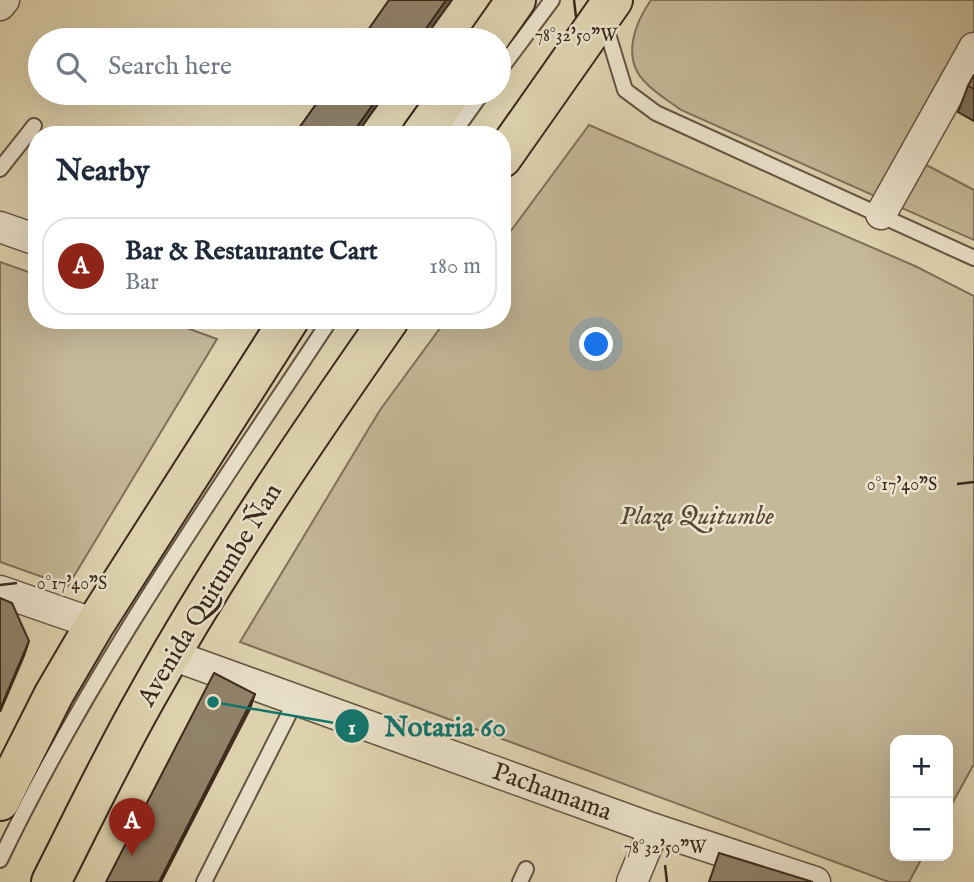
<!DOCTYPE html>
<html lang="en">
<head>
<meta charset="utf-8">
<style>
  :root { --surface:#fff; --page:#f2f2f3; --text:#1f2937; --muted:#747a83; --line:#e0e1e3; --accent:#8f2418 }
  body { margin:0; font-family:"IM FELL English",serif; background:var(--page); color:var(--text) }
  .controls { position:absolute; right:21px; bottom:21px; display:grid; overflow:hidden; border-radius:14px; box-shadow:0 7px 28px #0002 }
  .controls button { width:63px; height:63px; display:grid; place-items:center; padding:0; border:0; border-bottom:2px solid var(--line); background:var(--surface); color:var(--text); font:35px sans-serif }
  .you { position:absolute; left:597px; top:345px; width:24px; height:24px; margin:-18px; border:5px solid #fff; border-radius:50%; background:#1a73e8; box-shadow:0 0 0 10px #1a73e833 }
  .badge { display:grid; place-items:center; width:46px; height:46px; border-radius:50%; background:var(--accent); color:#fff; font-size:23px; font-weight:700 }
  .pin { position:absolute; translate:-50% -58px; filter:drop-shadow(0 2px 4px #0008) }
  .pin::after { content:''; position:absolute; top:37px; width:24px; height:21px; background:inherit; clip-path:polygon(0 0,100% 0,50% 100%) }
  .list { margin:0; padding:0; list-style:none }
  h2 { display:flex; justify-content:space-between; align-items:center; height:91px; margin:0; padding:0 28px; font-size:30px }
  h2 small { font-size:23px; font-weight:400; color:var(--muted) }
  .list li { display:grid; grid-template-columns:46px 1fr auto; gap:21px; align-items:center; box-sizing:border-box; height:98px; margin:0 14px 14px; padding:0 14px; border:2px solid var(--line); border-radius:28px }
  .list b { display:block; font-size:26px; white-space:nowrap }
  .list p { margin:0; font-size:23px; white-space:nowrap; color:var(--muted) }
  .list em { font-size:23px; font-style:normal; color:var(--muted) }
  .icon { flex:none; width:38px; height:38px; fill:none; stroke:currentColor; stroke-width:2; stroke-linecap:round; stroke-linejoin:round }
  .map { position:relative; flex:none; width:974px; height:882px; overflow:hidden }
  .search { position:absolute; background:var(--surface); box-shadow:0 7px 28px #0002; left:28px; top:28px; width:483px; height:77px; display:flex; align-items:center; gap:18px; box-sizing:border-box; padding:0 24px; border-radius:38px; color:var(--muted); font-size:26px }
  .panel { position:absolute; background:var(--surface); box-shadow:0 7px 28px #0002; left:28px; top:126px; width:483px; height:203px; border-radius:28px }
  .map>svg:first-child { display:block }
  .green { fill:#c5b999; stroke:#80715a; stroke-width:2 }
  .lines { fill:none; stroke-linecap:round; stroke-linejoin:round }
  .lane-casing { stroke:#645442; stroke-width:18 }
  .street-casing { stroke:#645442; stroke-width:33 }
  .primary-casing { stroke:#3b291c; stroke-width:42 }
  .lane { stroke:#ece4ce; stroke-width:14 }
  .street { stroke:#ece4ce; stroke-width:30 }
  .primary { stroke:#e1d6b3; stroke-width:38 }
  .wall { fill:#7d715c; stroke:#3b291c; stroke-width:2 }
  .shaded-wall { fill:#665c4b; stroke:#3b291c; stroke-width:2 }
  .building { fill:#91836b; stroke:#3b291c; stroke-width:2 }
  .ticks { fill:none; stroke:#3b291c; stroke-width:2.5 }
  .labels { text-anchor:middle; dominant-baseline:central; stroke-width:5; stroke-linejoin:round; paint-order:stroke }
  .park-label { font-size:26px; font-style:italic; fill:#574635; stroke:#ece4ce }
  .street-label { font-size:26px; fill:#3b291c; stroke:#ece4ce }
  .ticks-label { font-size:18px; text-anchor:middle; fill:#3b291c; stroke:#ece4ce; stroke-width:5; stroke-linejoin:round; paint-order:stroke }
  .leader { fill:none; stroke:#0f766e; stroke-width:2.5 }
  .callout-dot { fill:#0f766e; stroke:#ece4ce; stroke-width:2.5 }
  .mark-label { font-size:21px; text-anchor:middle; font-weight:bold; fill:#fff }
  .callout-label { font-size:28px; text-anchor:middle; font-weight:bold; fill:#0f766e; stroke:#ece4ce; stroke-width:5; stroke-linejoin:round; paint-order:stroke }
</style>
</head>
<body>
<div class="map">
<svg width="974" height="882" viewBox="0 0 974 882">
  <rect width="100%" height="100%" fill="#e1d6b3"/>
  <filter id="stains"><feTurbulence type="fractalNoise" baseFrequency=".00286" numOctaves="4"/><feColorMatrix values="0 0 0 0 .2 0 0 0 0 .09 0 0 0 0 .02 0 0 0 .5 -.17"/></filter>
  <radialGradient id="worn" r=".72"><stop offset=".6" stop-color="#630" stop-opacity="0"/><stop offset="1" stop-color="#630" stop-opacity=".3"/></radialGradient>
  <g class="green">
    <path d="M 651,0 L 974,0 L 974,41 L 913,158 L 974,190 L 974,240 L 681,110 C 669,101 655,93 645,82 C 621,58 635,23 651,0 Z"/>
    <polygon points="589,125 915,266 974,296 974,764 948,811 948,740 895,740 895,856 923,856 909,882 889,882 240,642 380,410 446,320 502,320 502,243"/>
    <polygon points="0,262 37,275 37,320 165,320 217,339 68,586 0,562"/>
  </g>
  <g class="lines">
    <defs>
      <g id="lane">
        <polyline points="604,21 625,90 656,113 974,258"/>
        <polyline points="499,71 552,0"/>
        <polyline points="452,135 482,93"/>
        <polyline points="0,169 34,126"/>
        <path d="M 0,860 C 91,670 214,496 330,320"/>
        <polyline points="204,882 296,700"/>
        <polyline points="520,882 526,869"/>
      </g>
      <g id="street">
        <polyline points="0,5 4,0"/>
        <polyline points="881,214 974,48"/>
        <polyline points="0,227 37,240"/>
        <polyline points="0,591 95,624"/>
        <polyline points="172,655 654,829 815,882"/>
        <polyline points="632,882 654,829"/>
      </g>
      <g id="primary">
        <polyline points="488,40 516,0"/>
        <polyline points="421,135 451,93"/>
        <polyline points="502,158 613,0"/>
        <polyline points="0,801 54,694 95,624 289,320"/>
        <path d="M 51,882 C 82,821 112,758 146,698 C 219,567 303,443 389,320"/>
      </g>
    </defs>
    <use href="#lane" class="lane-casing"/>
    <use href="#street" class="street-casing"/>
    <use href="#primary" class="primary-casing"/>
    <use href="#lane" class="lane"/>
    <use href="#street" class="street"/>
    <use href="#primary" class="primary"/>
  </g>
  <polygon class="wall" points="974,75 974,121 958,112 968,86"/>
  <g class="shaded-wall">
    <polygon points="446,0 452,0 423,40 418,40"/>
    <polygon points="381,93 386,93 356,135 351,135"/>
    <polygon points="29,641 24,656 0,712 1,707"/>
    <polygon points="255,694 250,709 161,882 159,882"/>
  </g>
  <g class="building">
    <polygon points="389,0 446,0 418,40 361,40"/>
    <polygon points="974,75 974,89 968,86"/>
    <polygon points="324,93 381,93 351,135 294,135"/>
    <polygon points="0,598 12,603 29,641 1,707 0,706"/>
    <polygon points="214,673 255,694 159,882 106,882"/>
    <polygon points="719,853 813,882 709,882"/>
  </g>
  <path class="ticks" d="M 574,0 L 576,17M 957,484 L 974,482M 0,585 L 17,583M 665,865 L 667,882"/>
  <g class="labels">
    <g class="park-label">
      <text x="697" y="516">Plaza Quitumbe</text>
    </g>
    <g class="street-label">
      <text transform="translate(210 595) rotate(-59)">Avenida Quitumbe Ñan</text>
      <text transform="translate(552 792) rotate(20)">Pachamama</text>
    </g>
  </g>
  <g class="ticks-label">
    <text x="576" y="41">78°32'50"W</text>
    <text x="902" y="490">0°17'40"S</text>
    <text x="72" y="589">0°17'40"S</text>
    <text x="665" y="853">78°32'50"W</text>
  </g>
  <path class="leader" d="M213 702L352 726"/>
  <g class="callout-dot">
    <circle cx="213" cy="702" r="7"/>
    <circle cx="352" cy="726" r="18"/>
  </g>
  <g class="mark-label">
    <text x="352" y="734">1</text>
  </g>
  <g class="callout-label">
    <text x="445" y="736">Notaria 60</text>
  </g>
  <rect width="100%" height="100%" filter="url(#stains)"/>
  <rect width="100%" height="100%" fill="url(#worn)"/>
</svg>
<div class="controls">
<button>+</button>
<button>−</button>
</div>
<div class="you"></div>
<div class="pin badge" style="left:132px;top:856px">A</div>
<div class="search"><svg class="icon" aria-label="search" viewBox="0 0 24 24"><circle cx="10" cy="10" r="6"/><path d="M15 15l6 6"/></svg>Search here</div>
<section class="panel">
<h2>Nearby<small></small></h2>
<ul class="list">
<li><span class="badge">A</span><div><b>Bar &amp; Restaurante Cart</b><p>Bar</p></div><em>180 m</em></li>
</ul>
</section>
</div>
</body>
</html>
